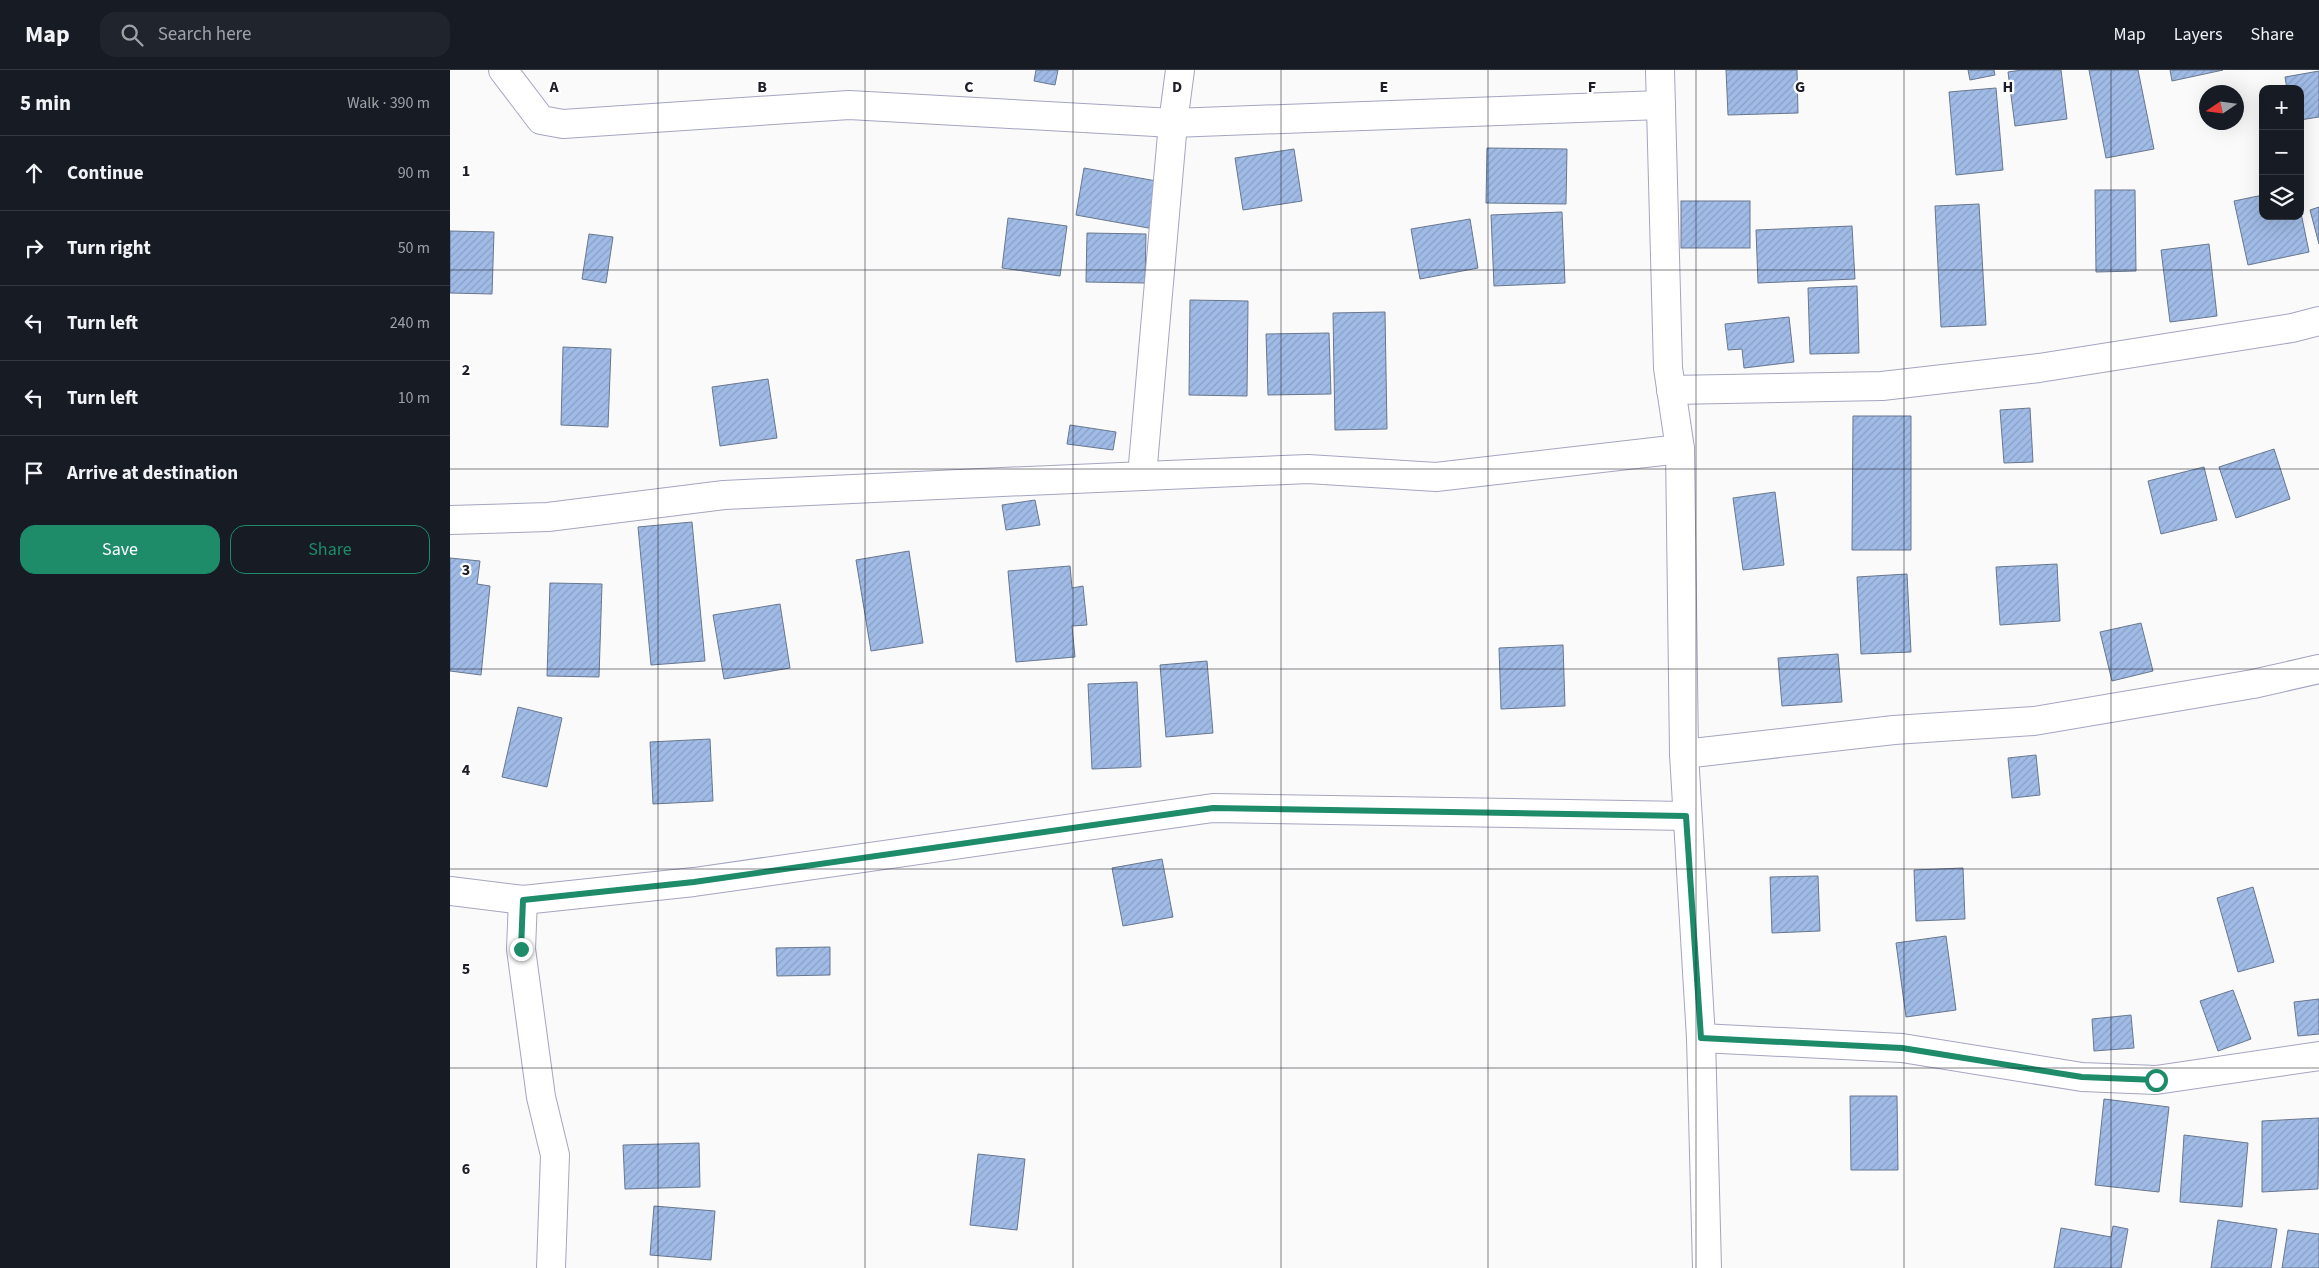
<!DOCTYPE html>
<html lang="en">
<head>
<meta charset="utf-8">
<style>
  :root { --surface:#171b24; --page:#20242c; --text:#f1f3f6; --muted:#9ea1a6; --line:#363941; --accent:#1e8b69 }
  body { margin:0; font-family:"Source Sans 3",sans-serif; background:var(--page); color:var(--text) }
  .controls { position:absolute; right:15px; top:15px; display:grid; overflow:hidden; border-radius:10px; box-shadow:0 5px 20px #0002 }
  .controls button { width:45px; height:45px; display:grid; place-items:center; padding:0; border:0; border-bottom:1px solid var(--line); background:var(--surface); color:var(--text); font:25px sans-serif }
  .compass { position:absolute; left:1749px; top:15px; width:45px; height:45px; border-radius:50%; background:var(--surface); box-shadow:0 5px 20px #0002; rotate:257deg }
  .stop { position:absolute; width:15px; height:15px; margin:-11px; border:4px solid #1e8b69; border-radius:50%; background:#fff }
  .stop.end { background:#1e8b69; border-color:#fff; box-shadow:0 1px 5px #0008 }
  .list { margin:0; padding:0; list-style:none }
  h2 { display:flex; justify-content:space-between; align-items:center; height:65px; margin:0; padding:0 20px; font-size:21px }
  h2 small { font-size:16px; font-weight:400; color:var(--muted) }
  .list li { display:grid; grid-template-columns:32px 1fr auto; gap:15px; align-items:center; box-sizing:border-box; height:75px; padding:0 20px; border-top:1px solid var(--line) }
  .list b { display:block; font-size:19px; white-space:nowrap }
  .list em { font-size:16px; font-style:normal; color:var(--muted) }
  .actions { display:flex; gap:10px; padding:15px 20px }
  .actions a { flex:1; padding:11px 0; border:1px solid var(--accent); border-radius:15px; text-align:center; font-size:18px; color:var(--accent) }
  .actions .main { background:var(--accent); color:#fff }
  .icon { flex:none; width:28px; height:28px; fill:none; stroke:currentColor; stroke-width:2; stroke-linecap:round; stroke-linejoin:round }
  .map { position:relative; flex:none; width:1869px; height:1198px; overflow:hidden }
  header { display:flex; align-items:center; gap:30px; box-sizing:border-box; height:70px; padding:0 25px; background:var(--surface); border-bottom:1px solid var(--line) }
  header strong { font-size:24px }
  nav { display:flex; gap:28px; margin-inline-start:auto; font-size:18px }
  .search { width:350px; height:45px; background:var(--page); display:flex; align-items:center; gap:12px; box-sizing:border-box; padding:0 18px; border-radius:15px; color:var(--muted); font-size:19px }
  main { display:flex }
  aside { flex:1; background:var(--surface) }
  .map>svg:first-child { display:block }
  .building { fill:url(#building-hatch); stroke:#68778e }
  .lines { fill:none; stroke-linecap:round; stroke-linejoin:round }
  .minor-casing { stroke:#a4a5c1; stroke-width:30 }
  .minor { stroke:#fff; stroke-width:28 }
  .route { stroke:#1e8b69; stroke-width:6 }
  .grid { fill:none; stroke:#1d1e28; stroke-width:1; stroke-opacity:0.55 }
  .grid-label { font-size:16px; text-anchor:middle; font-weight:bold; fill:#1d1e28; stroke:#fff; stroke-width:4.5; stroke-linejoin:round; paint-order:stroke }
</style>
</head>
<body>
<header>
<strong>Map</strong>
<div class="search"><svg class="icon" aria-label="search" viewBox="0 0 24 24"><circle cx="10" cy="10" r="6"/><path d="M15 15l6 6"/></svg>Search here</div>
<nav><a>Map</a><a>Layers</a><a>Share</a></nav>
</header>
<main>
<aside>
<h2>5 min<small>Walk · 390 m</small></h2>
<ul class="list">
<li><svg class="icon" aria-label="ahead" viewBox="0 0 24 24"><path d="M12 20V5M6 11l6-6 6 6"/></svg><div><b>Continue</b></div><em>90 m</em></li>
<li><svg class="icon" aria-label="right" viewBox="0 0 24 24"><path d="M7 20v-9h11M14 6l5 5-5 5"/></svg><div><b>Turn right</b></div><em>50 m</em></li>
<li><svg class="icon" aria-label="left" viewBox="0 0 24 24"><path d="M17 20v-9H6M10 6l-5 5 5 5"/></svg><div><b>Turn left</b></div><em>240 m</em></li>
<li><svg class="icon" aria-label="left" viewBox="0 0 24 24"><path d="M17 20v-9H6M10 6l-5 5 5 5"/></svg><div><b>Turn left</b></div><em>10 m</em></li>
<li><svg class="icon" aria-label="arrive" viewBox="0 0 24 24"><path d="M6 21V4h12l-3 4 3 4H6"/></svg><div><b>Arrive at destination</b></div></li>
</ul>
<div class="actions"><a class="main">Save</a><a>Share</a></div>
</aside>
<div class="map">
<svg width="1869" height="1198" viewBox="0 0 1869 1198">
  <defs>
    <pattern id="building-hatch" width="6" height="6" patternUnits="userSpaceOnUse" patternTransform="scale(1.25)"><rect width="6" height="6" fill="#a0bbe6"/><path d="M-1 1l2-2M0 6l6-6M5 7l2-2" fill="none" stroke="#89a0c5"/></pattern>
  </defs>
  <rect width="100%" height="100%" fill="#fafafa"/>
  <g class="building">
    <polygon points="586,0 608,0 605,15 584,11"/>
    <polygon points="1276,0 1347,0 1348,43 1278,45"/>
    <polygon points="1518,0 1544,0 1545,5 1520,10"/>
    <polygon points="1572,0 1611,0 1617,49 1565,56 1558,2"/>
    <polygon points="1639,0 1688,0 1704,79 1656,88"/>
    <polygon points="1720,0 1773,0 1722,11"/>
    <polygon points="1869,1 1869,47 1850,50 1850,19 1837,19 1835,7"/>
    <polygon points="1546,18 1553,100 1506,105 1499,22"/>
    <polygon points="1037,78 1117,79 1116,134 1036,133"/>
    <polygon points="844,79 852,131 793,140 785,88"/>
    <polygon points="634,98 712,112 704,159 626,145"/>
    <polygon points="1645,120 1685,120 1686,201 1646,202"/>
    <polygon points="1813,125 1813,146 1850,146 1850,138 1859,182 1798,195 1784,131"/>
    <rect x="1231" y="131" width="69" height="47"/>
    <polygon points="1529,134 1536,255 1491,257 1485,136"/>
    <polygon points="1869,137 1869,174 1860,140"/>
    <polygon points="1112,142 1115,213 1044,216 1041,145"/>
    <polygon points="558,148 617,156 610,206 552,198"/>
    <polygon points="1020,149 1028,198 970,209 961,159"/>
    <polygon points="1402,156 1405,209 1308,213 1306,160"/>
    <polygon points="0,161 44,162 42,224 0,223"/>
    <polygon points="637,163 696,164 695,213 636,212"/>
    <polygon points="139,164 163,167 156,213 132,209"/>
    <polygon points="1759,174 1767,246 1720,252 1711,180"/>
    <polygon points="1407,216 1409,283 1360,284 1358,218"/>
    <polygon points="740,230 798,231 797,326 739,325"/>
    <polygon points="935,242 937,359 885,360 883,243"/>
    <polygon points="1339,247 1344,292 1294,298 1292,279 1278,280 1275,254"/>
    <polygon points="879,263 881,324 818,325 816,264"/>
    <polygon points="113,277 161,279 158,357 111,355"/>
    <polygon points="318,309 327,368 270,376 262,317"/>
    <polygon points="1580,338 1583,392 1554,393 1550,340"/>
    <polygon points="1403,346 1461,346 1461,480 1402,480"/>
    <polygon points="620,355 666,362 663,380 617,374"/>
    <polygon points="1824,379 1840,429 1786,448 1769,397"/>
    <polygon points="1754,397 1767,450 1711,464 1698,411"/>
    <polygon points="1325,422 1334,495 1293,500 1283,428"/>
    <polygon points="585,430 590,455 556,460 552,435"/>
    <polygon points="242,452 255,591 201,595 188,457"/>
    <polygon points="459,481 473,573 421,581 406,490"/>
    <polygon points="0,488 30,491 27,514 40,516 31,605 0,601"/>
    <polygon points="1607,494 1610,551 1550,555 1546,497"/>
    <polygon points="620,496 622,518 633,516 637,555 622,556 625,587 566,592 558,501"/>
    <polygon points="1457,504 1461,582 1411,584 1407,507"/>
    <polygon points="100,513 152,514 149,607 97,606"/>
    <polygon points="330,534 340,598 274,609 263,545"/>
    <polygon points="1691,553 1703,601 1662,611 1650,562"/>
    <polygon points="1113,575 1115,636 1051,639 1049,578"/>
    <polygon points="1388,584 1392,632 1332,636 1328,588"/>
    <polygon points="757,591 763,663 716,667 710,595"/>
    <polygon points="687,612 691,697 642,699 638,614"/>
    <polygon points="68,637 112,648 97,717 52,707"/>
    <polygon points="260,669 263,731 203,734 200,672"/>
    <polygon points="1586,685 1590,725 1562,728 1558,688"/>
    <polygon points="712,789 723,847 673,856 662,798"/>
    <polygon points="1513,798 1515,849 1466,851 1464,800"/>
    <polygon points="1368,806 1370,861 1322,863 1320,807"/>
    <polygon points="1803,817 1824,892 1788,902 1767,828"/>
    <polygon points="1496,866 1506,940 1456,947 1446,873"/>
    <polygon points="380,877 380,905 327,906 326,878"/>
    <polygon points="1783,920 1801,969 1768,981 1750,931"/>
    <polygon points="1869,929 1869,964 1848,966 1844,932"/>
    <polygon points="1681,945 1684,978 1644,981 1642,949"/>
    <polygon points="1400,1026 1447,1026 1448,1100 1401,1100"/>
    <polygon points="1654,1029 1719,1037 1709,1122 1645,1115"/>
    <polygon points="1869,1048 1868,1119 1812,1122 1812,1051"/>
    <polygon points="1734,1065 1798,1073 1792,1137 1730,1132"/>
    <polygon points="249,1073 250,1117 175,1119 173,1075"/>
    <polygon points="528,1084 575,1089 567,1160 520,1155"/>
    <polygon points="204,1136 265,1141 261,1190 200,1185"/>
    <polygon points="1768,1150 1827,1159 1821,1198 1761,1198"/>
    <polygon points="1663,1156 1678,1159 1671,1198 1604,1198 1611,1158 1661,1167"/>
    <polygon points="1838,1160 1869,1164 1869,1198 1832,1198"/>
  </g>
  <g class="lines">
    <defs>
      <g id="minor">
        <polyline points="53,0 91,50 113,54 399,35 723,53 1211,35"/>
        <polyline points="1210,0 1218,298 1230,379 1234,684 1251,968 1257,1198"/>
        <polyline points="1221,320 1432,316 1589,298 1842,258 1869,251"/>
        <polyline points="692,406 723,53 730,0"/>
        <polyline points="0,450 98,447 274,425 552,412 858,399 986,407 1230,379"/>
        <polyline points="1234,684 1444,660 1584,651 1803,614 1869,599"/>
        <polyline points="0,821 73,830 244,812 763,738 1236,746"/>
        <polyline points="73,830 71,879 91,1027 105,1085 101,1198"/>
        <polyline points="1251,968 1452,978 1632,1007 1706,1010 1869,986"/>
      </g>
    </defs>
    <use href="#minor" class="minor-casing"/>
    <use href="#minor" class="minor"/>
  </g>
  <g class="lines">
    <polyline class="route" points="71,879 73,830 244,812 763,738 1236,746 1251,968 1452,978 1632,1007 1706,1010"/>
  </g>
  <path class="grid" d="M 208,0 L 208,1198M 415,0 L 415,1198M 623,0 L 623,1198M 831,0 L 831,1198M 1038,0 L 1038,1198M 1246,0 L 1246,1198M 1454,0 L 1454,1198M 1661,0 L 1661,1198M 0,200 L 1869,200M 0,399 L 1869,399M 0,599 L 1869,599M 0,799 L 1869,799M 0,998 L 1869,998"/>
  <g class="grid-label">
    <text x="104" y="22">A</text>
    <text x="312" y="22">B</text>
    <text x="519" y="22">C</text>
    <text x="727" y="22">D</text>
    <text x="934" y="22">E</text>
    <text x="1142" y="22">F</text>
    <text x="1350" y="22">G</text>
    <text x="1558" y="22">H</text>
    <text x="16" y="106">1</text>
    <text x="16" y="305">2</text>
    <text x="16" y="505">3</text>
    <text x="16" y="705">4</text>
    <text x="16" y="904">5</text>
    <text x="16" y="1104">6</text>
  </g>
</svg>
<div class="controls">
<button>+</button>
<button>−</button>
<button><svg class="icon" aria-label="layers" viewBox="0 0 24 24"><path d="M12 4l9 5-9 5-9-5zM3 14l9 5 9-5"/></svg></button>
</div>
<svg class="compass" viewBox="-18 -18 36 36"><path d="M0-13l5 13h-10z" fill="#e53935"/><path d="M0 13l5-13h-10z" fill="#9ea1a6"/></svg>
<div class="stop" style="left:1706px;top:1010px"></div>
<div class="stop end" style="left:71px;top:879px"></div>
</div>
</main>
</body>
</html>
